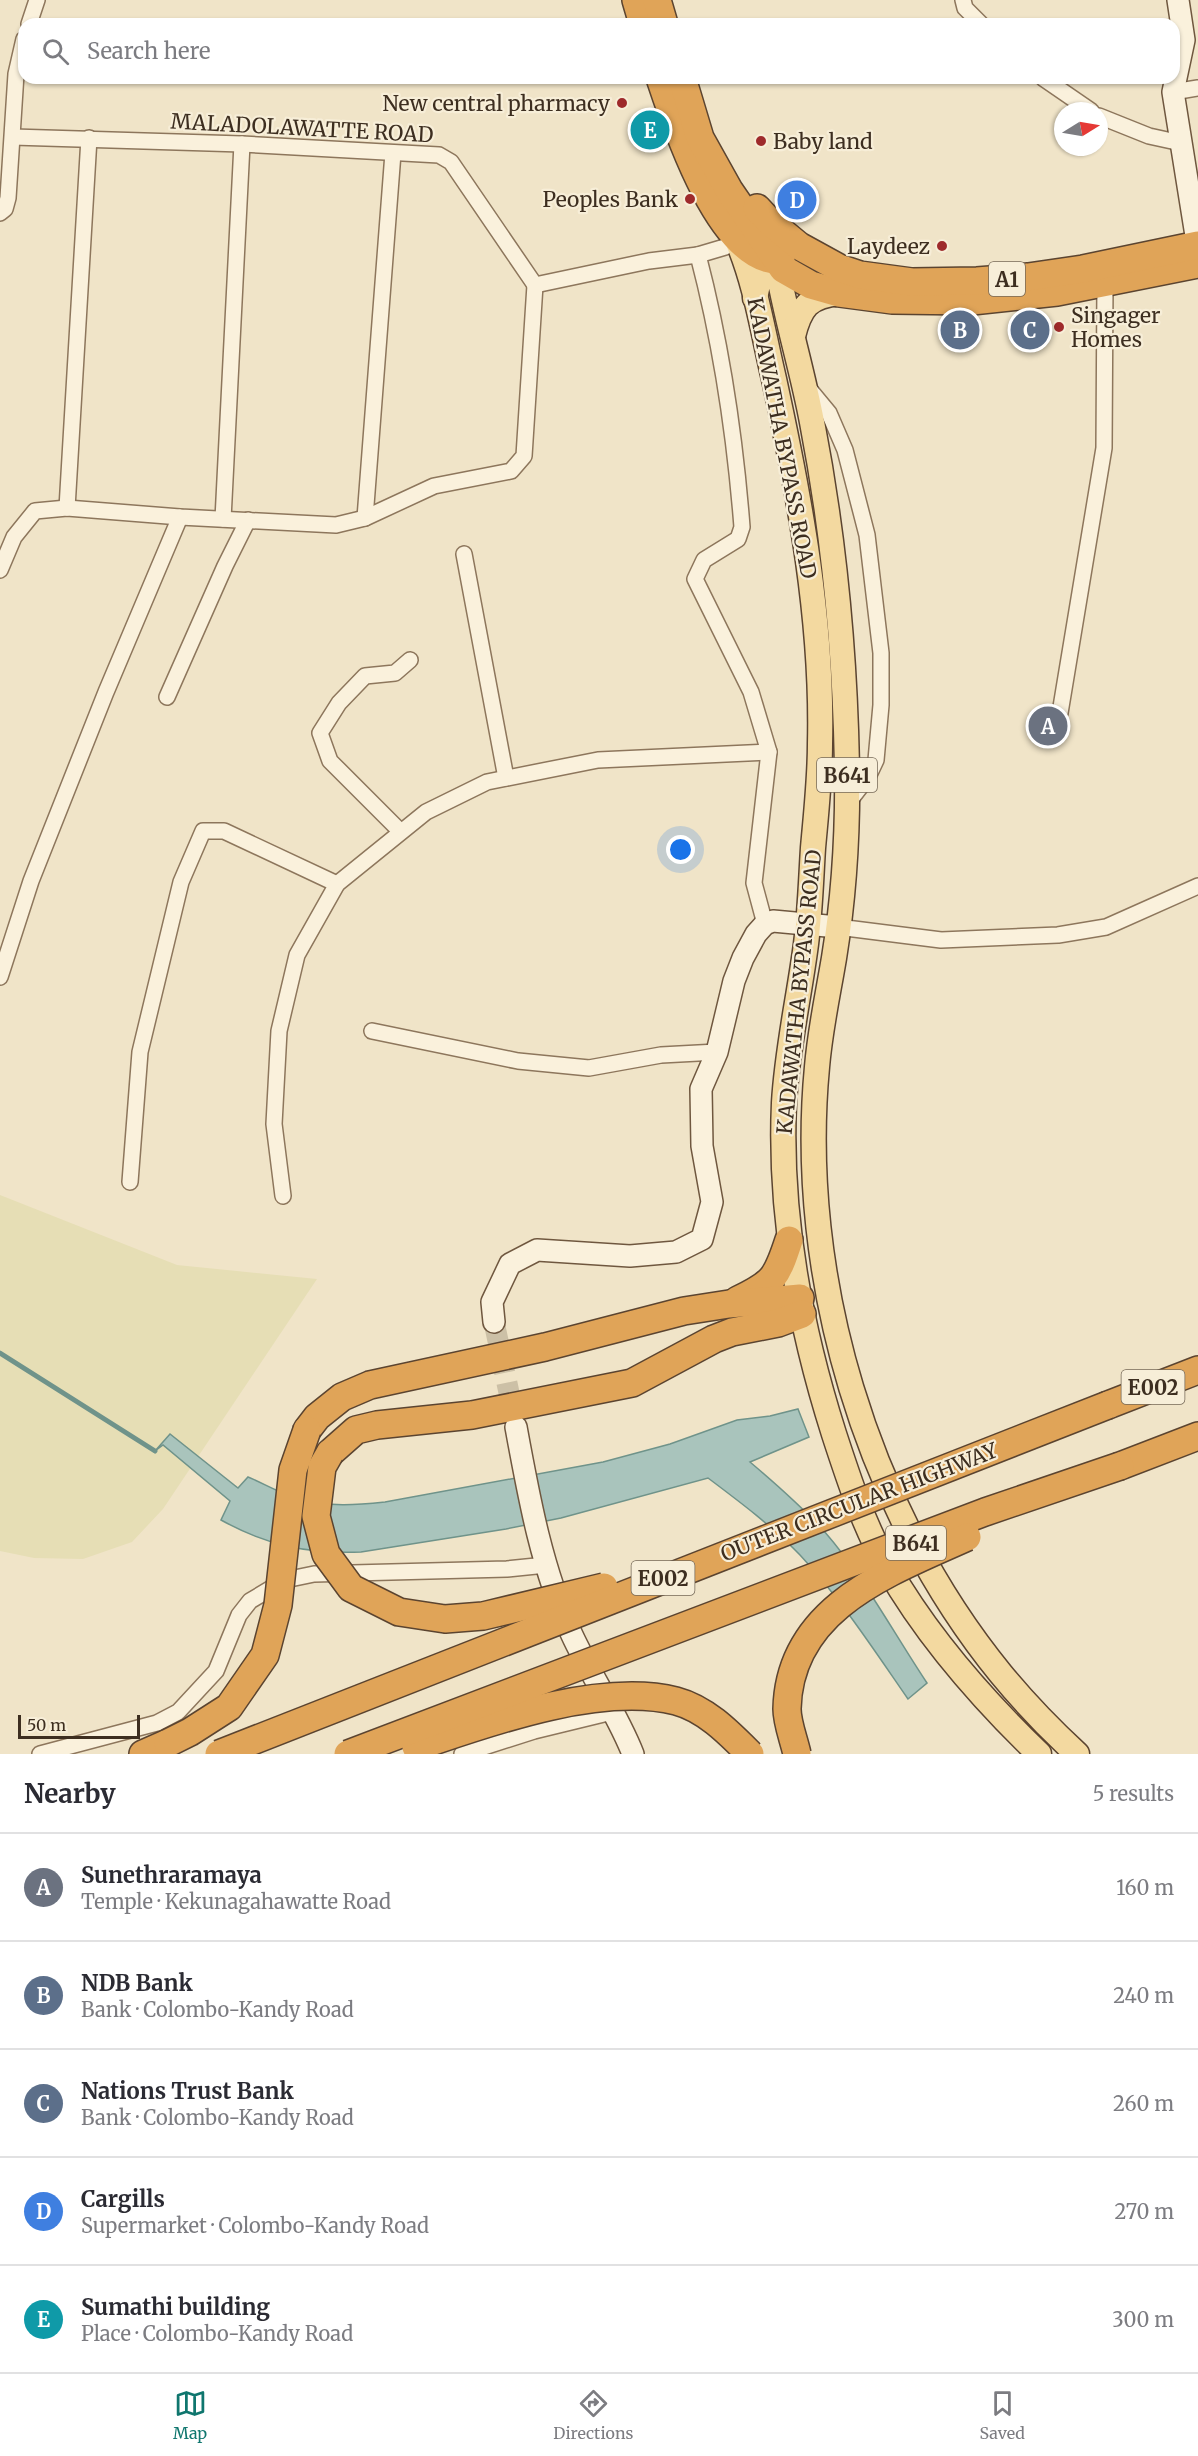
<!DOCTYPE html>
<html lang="en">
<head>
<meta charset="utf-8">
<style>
  :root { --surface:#fff; --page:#f2f2f3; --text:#2b2b33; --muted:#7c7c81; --line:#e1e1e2; --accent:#0f766e }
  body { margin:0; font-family:Merriweather,serif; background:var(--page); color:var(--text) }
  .compass { position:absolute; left:1054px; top:102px; width:54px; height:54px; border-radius:50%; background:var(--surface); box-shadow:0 2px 4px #0004; rotate:79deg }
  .scale { position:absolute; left:18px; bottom:15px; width:122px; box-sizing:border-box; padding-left:6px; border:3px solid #3d2e20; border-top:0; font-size:16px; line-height:21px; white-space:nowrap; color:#3d2e20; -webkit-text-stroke:4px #f7eed8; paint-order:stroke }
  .you { position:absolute; left:681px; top:850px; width:21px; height:21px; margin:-15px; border:4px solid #fff; border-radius:50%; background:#1a73e8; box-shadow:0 0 0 9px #1a73e833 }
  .badge { display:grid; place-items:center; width:39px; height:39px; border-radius:50%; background:var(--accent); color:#fff; font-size:20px; font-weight:700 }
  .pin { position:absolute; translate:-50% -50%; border:3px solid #fff; box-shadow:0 2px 6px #0006 }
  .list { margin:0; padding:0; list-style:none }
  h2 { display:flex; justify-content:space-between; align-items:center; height:78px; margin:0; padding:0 24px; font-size:26px }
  h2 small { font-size:20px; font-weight:400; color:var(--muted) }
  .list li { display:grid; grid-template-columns:39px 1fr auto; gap:18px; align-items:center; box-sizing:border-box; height:108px; padding:0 24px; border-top:2px solid var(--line) }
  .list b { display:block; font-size:22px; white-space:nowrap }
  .list p { margin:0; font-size:20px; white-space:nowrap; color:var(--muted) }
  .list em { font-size:20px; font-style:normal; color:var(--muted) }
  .icon { flex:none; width:33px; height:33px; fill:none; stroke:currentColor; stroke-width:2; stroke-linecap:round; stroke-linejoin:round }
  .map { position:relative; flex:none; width:1198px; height:1754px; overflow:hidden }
  .search { position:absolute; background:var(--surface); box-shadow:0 2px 4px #0004; left:18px; right:18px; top:18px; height:66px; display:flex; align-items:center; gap:15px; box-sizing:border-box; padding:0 21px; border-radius:18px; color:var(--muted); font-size:22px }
  .sheet { height:618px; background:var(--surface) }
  nav { display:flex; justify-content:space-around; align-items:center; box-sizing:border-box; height:84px; border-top:2px solid var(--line); background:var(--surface); font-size:16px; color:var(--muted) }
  nav a { display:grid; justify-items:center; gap:3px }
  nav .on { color:var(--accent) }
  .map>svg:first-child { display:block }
  .farmland { fill:#e6deb5 }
  .water { fill:#a9c4bc; stroke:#6f938a; stroke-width:1.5 }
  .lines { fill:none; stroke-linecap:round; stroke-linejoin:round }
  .stream { stroke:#6f938a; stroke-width:5 }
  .secondary-tunnel { stroke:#ccc0a6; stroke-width:21; stroke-dasharray:21 10; stroke-linecap:butt }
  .street-casing { stroke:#8d765c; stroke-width:18 }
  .secondary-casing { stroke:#6f573f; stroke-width:24 }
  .primary-casing { stroke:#5b4430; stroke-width:27 }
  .highway-casing { stroke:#5b4430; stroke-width:30 }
  .street { stroke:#faf1dc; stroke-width:15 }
  .secondary { stroke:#faf1dc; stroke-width:21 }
  .primary { stroke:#f3d9a0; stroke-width:24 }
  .highway { stroke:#e0a458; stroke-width:27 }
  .highway-bridge-casing { stroke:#5b4430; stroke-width:30; stroke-linecap:butt }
  .highway-bridge { stroke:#e0a458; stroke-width:27 }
  .poi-dot { fill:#9e2a2b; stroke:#f7eed8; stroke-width:2 }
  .labels { text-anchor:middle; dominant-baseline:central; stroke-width:4.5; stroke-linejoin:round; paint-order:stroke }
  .shield { fill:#f7eed8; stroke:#756857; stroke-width:1.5 }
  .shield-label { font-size:20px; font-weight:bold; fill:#3d2e20 }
  .poi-label { font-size:21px; fill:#3d2e20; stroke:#f7eed8; text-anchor:end }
  .street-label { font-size:21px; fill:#3d2e20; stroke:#f7eed8 }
</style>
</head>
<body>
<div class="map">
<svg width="1198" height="1754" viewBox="0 0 1198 1754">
  <rect width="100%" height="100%" fill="#f0e4c8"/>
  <polygon class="farmland" points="0,1195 177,1265 317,1279 163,1509 132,1542 83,1559 34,1558 0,1551"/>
  <path class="water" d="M 798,1409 L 809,1437 L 750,1462 C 776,1484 801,1506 824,1531 C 864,1577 893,1632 927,1683 L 908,1699 C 874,1650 841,1599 800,1555 C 772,1526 740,1502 708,1478 L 561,1518 L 506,1529 L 361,1552 C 308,1554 268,1546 221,1520 L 230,1501 L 163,1445 L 155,1451 L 170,1434 L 238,1488 L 248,1477 C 265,1484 283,1495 300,1499 C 329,1507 356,1505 385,1502 L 603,1462 L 670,1444 L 737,1420 L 770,1416 Z"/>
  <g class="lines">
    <polyline class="stream" points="0,1353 155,1451"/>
    <polyline class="secondary-tunnel" points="494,1322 515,1421"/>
    <defs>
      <g id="street">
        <polyline points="963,0 965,8 981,24"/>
        <polyline points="29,24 37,0"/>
        <polyline points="1043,78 1091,111"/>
        <polyline points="1173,92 1198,88"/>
        <polyline points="1099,116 1149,136 1181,143"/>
        <polyline points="13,137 242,144 439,155 451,162 535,285 649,261 698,255"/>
        <polyline points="0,213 5,209 8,198 16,74 24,39"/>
        <path d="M 737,240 L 725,247 L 698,255 C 721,343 735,437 742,527 L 738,539 L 704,560 L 695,579 L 751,692 L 769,752 L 754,883 L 765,924"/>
        <polyline points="805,384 829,413 845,450 867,535 881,653 881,705 876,760 868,777 848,803"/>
        <polyline points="67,508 89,138"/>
        <polyline points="365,518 393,153"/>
        <polyline points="223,519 242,144"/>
        <polyline points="464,554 506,778"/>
        <polyline points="0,570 14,537 35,511 67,508 180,517 336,525 365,518 434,486 511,471 524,456 535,285"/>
        <polyline points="167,697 225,566 248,520"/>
        <polyline points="1060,713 1104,448 1105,283"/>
        <polyline points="400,831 330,761 320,733 339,703 365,676 395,673 410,660"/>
        <polyline points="838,927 941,940 1058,935 1106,927 1198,886"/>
        <polyline points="0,977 31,881 106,692 180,517"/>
        <polyline points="372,1031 518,1061 589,1068 661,1055 717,1052"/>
        <polyline points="130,1182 140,1052 181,882 203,831 224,831 337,884"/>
        <polyline points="283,1196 274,1124 279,1031 297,955 337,884 426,812 487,782 598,760 769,752"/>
        <polyline points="40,1754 157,1723 178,1712 216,1671 239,1615 250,1601 285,1580 314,1574 507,1569 546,1565"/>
        <polyline points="462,1754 534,1731 612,1712"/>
      </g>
      <g id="secondary">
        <polyline points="1178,0 1184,40 1173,92 1198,248"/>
        <polyline points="494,1322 492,1302 510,1264 537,1250 630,1256 676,1252 702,1239 712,1202 702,1146 701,1089 717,1052 734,981 743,958 756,934 765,924 773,921 838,927"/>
        <path d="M 516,1427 C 529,1498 542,1570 572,1635 C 591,1676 617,1713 633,1754"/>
      </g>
      <g id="primary">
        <path d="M 737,240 C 756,284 763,333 774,379 C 800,499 823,621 820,744 C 820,779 816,814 813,848 C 811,880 810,913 806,944 C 799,998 787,1049 784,1103 C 779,1216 800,1327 834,1434 C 849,1480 864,1526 888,1568 C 928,1638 981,1698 1039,1754"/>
        <path d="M 755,298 L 760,275 L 776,260 C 785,315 802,368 812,422 C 834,536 845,652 847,768 C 848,831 844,896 834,958 C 828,994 820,1030 817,1067 C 797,1277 867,1510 1001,1674 C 1024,1702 1050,1729 1077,1754"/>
        <path d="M 793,336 C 800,308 808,296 839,293"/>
      </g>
      <g id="highway">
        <polyline points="636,0 643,24"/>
        <polyline points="657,0 664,24"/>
        <path d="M 660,78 C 675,123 721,265 781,260"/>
        <polyline points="682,78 700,138 729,190 783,269 811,285 839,293 892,300 972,301 1057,292 1198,264"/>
        <polyline points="757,208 770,222 799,246 839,268 860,275 912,282 977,281 1028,277 1083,269 1198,245"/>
        <path d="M 738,1300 C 774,1283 777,1277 789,1240"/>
        <polyline points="1108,1405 1198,1370"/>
        <polyline points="307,1430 317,1417 342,1397 370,1385 545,1347 684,1311 729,1304 800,1298"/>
        <polyline points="330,1453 356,1430 377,1425 472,1415 632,1383 714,1339 732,1332 778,1323 802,1314"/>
        <polyline points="1120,1466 1198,1436"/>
        <polyline points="143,1754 168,1743"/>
      </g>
    </defs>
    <use href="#street" class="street-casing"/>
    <use href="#secondary" class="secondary-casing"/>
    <use href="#primary" class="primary-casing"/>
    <use href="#highway" class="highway-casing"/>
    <use href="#street" class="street"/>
    <use href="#secondary" class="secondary"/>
    <use href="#primary" class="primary"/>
    <use href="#highway" class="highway"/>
    <defs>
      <g id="highway-bridge">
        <polyline points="330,1453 322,1467 316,1516 326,1554 351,1588 399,1612 445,1619 483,1616 604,1587"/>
        <polyline points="168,1743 190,1732 229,1707 265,1655 278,1605 293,1470 307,1430"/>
        <path d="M 416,1747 C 489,1722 600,1682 676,1701 C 706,1709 729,1733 750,1754"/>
        <polyline points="219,1754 1108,1405"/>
        <polyline points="348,1754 985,1512 1120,1466"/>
        <path d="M 797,1754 C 794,1740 787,1723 787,1709 C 789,1607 890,1572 967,1537"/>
      </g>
    </defs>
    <use href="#highway-bridge" class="highway-bridge-casing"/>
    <use href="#highway-bridge" class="highway-bridge"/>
  </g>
  <g class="poi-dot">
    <circle cx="622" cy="103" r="6"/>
    <circle cx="761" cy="141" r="6"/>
    <circle cx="690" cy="199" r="6"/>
    <circle cx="942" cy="246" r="6"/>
    <circle cx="1059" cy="327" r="6"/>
  </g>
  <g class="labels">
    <g class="shield">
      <rect x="989" y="262" width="36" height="34" rx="4.5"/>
      <rect x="817" y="758" width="60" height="34" rx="4.5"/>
      <rect x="1121.5" y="1370" width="63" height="34" rx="4.5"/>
      <rect x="886" y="1526" width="60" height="34" rx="4.5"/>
      <rect x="631.5" y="1561" width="63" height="34" rx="4.5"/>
    </g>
    <g class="shield-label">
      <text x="1007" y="279">A1</text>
      <text x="847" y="775">B641</text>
      <text x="1153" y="1387">E002</text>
      <text x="916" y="1543">B641</text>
      <text x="663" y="1578">E002</text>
    </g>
    <g class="poi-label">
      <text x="610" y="103">New central pharmacy</text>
      <text x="773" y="141" text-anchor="start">Baby land</text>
      <text x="678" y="199">Peoples Bank</text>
      <text x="930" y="246">Laydeez</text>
      <text x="1071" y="315" text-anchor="start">Singager<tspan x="1071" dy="24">Homes</tspan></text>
    </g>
    <g class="street-label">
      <text transform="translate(302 128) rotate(3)">MALADOLAWATTE ROAD</text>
      <text transform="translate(782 438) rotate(79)">KADAWATHA BYPASS ROAD</text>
      <text transform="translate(799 992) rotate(-84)">KADAWATHA BYPASS ROAD</text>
      <text transform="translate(859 1502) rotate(-21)">OUTER CIRCULAR HIGHWAY</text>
    </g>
  </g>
</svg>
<svg class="compass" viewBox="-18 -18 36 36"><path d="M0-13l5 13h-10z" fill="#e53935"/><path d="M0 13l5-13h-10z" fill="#7c7c81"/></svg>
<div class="scale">50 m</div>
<div class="you"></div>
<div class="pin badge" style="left:1048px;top:726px;background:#6b7280">A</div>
<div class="pin badge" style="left:960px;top:330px;background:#5c6f8a">B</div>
<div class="pin badge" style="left:1030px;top:330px;background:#5c6f8a">C</div>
<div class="pin badge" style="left:797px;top:200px;background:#3f7fe0">D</div>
<div class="pin badge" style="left:650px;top:130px;background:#0f9aa8">E</div>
<div class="search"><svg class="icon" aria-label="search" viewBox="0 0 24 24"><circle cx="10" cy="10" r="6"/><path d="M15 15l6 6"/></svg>Search here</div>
</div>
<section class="sheet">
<h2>Nearby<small>5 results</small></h2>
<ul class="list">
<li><span class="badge" style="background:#6b7280">A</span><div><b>Sunethraramaya</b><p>Temple · Kekunagahawatte Road</p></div><em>160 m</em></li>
<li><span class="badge" style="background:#5c6f8a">B</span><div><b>NDB Bank</b><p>Bank · Colombo-Kandy Road</p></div><em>240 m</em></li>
<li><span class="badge" style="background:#5c6f8a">C</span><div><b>Nations Trust Bank</b><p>Bank · Colombo-Kandy Road</p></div><em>260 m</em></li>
<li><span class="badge" style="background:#3f7fe0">D</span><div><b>Cargills</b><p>Supermarket · Colombo-Kandy Road</p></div><em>270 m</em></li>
<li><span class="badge" style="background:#0f9aa8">E</span><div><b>Sumathi building</b><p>Place · Colombo-Kandy Road</p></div><em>300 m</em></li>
</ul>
</section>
<nav>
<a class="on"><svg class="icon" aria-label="map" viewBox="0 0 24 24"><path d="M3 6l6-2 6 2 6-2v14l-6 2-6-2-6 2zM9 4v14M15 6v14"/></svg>Map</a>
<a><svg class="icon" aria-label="directions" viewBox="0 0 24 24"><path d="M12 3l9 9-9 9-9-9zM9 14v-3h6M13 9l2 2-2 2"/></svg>Directions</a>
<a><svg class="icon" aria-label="saved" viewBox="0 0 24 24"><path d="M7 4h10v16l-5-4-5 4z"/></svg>Saved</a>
</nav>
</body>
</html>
